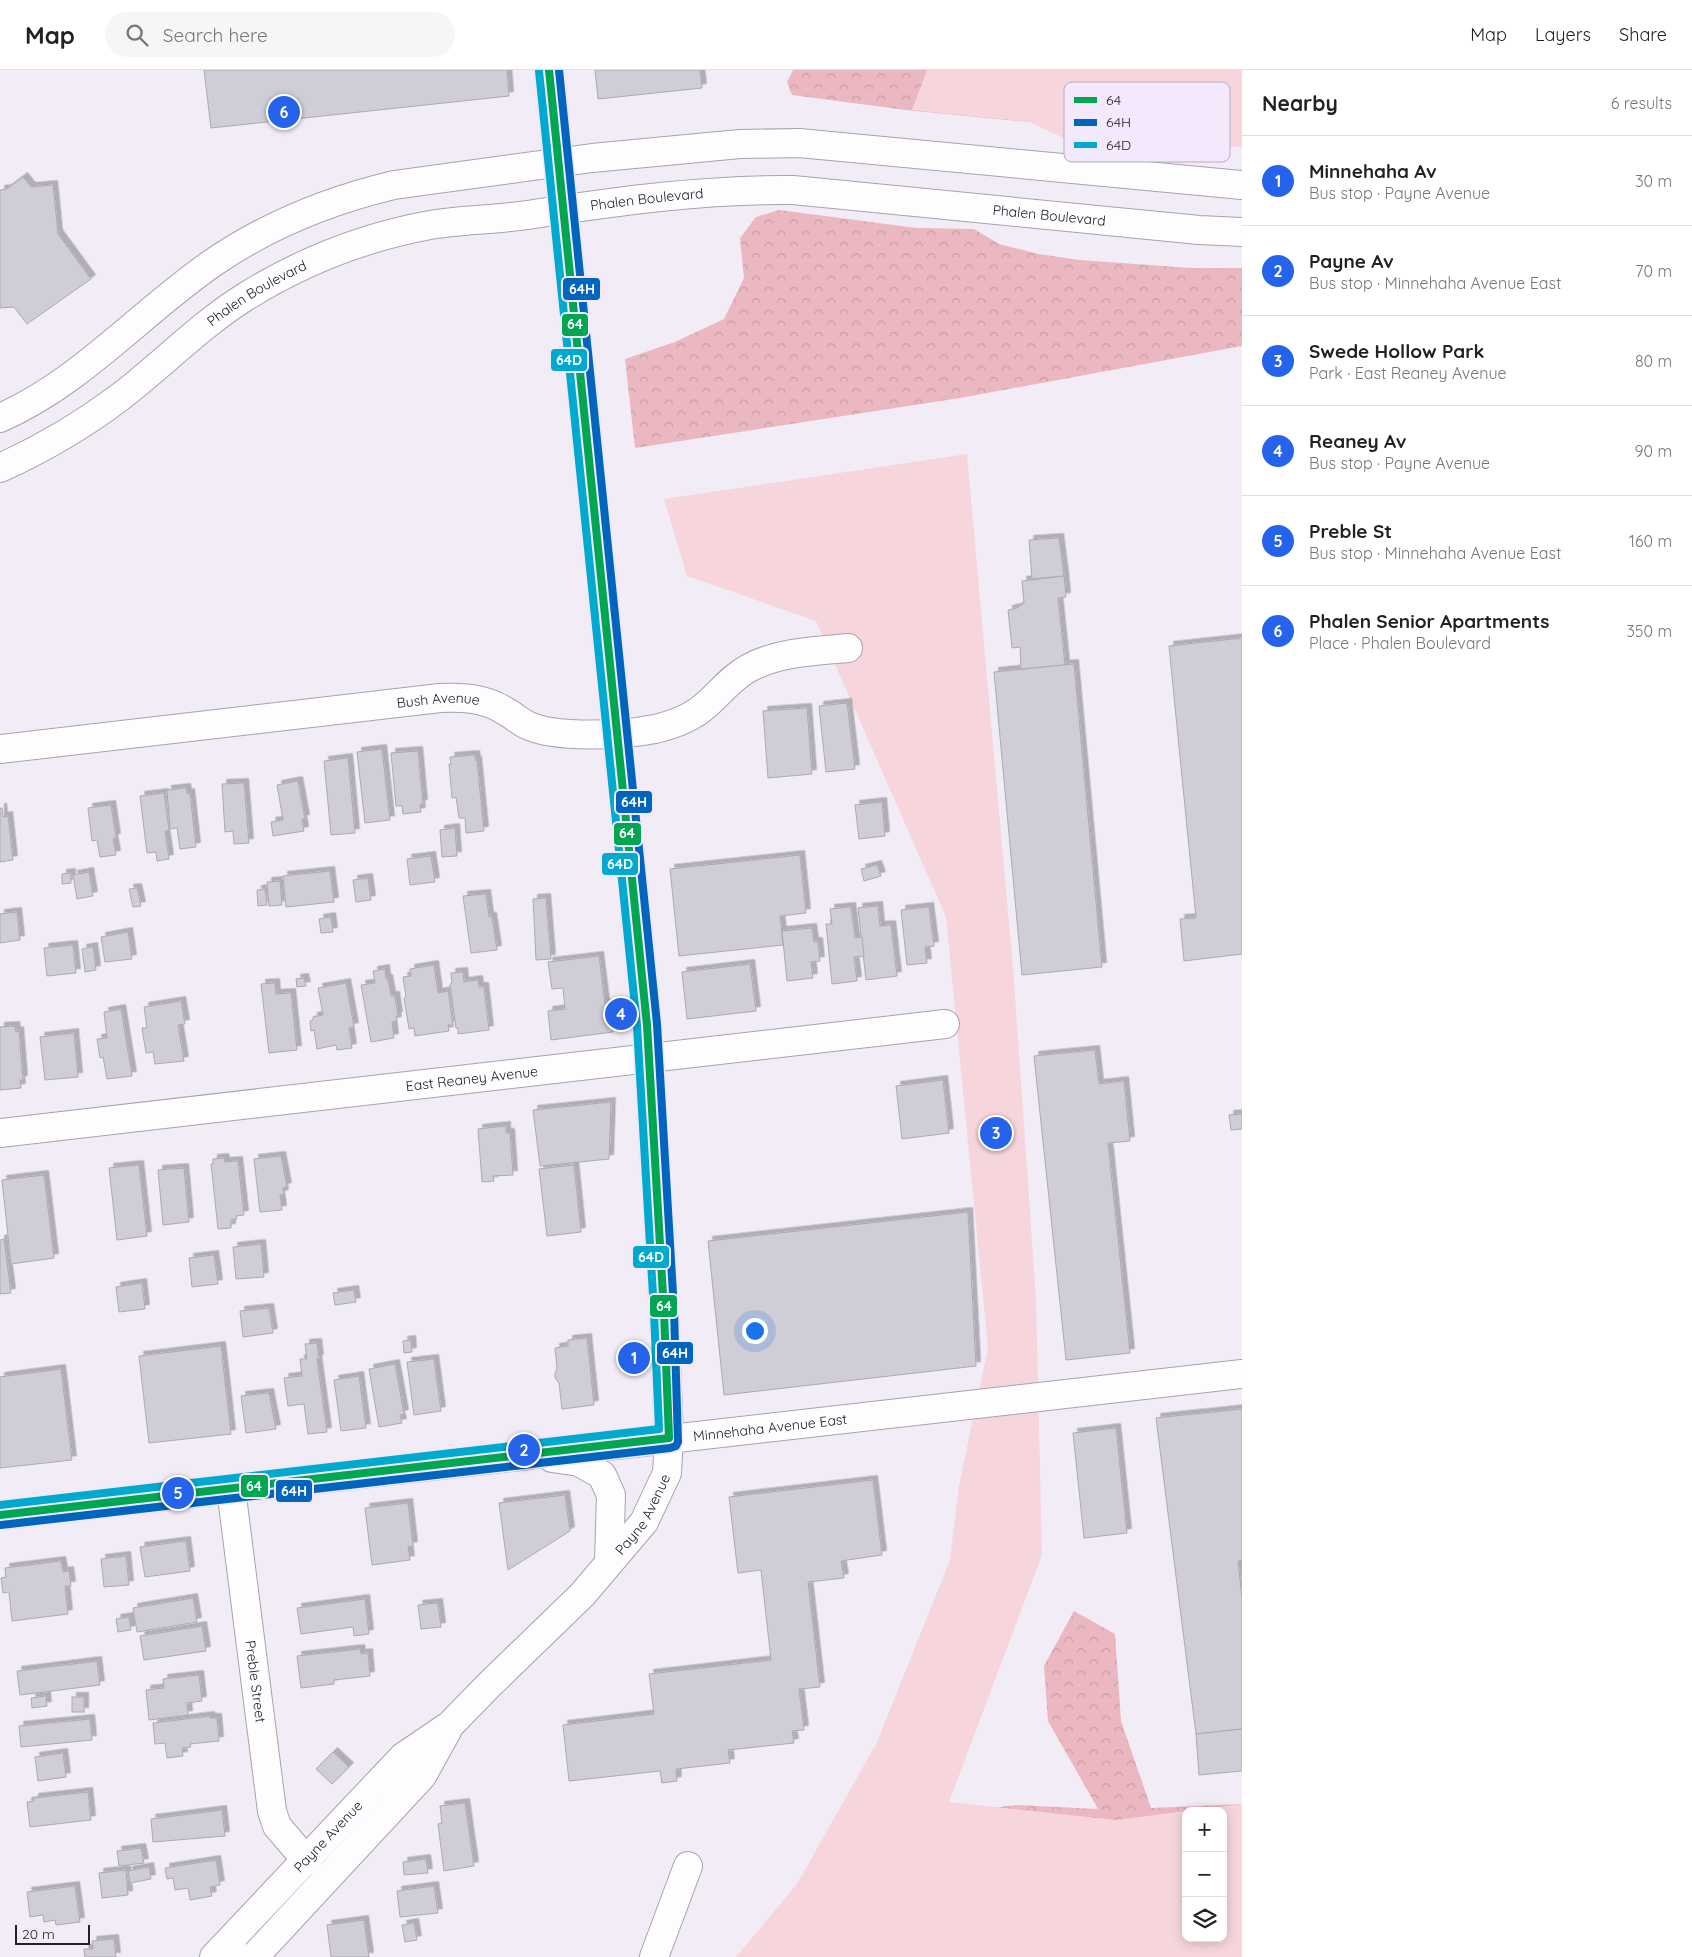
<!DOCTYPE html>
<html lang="en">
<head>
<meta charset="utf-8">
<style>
  :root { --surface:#fff; --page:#f6f6f6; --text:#222; --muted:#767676; --line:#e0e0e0; --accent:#2563eb }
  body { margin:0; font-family:Quicksand,sans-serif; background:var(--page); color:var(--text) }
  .controls { position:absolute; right:15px; bottom:15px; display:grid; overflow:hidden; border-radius:10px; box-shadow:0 2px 12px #0003 }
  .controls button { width:45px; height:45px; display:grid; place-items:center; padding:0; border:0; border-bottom:1px solid var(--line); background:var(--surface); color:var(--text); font:25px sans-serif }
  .scale { position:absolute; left:15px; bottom:12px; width:75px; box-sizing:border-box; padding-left:5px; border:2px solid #242027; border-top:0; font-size:14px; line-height:18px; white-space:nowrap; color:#242027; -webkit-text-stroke:4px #f3e8fc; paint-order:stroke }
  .you { position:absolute; left:754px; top:1260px; width:18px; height:18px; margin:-12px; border:4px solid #fff; border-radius:50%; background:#1a73e8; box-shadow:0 0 0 8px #1a73e833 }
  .badge { display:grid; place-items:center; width:32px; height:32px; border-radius:50%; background:var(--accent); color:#fff; font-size:16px; font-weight:700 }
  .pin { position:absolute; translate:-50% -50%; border:2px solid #fff; box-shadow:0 1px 5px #0006 }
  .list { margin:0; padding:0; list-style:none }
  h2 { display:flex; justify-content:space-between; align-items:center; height:65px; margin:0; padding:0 20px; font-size:21px }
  h2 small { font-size:16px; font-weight:400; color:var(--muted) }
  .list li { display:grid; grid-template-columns:32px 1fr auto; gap:15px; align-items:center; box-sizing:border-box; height:90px; padding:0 20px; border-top:1px solid var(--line) }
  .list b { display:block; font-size:19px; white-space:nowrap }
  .list p { margin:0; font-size:16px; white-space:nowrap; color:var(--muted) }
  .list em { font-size:16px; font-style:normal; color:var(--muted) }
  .icon { flex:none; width:28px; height:28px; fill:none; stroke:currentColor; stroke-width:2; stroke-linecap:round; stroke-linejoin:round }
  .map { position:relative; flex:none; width:1242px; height:1887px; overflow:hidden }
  header { display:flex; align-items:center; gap:30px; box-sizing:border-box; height:70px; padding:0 25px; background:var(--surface); border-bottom:1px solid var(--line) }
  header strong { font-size:24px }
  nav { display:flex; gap:28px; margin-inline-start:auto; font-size:18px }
  .search { width:350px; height:45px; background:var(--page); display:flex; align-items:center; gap:12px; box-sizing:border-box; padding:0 18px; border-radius:28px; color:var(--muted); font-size:19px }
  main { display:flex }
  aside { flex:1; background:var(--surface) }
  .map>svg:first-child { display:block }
  .forest { fill:url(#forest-crowns); fill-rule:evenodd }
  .park { fill:#f6d6dc }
  .building { fill:#cfcdd6; stroke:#aca9b2; filter:url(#shadow) }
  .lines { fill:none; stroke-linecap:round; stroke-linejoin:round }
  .street-casing { stroke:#a7a3ab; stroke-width:30 }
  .secondary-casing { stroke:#a7a3ab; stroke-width:30 }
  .street { stroke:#fdfcfe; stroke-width:28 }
  .secondary { stroke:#fdfcfe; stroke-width:28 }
  .bus-1-casing { stroke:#f3e8fc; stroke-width:11 }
  .bus-2-casing { stroke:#f3e8fc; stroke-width:11 }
  .bus-3-casing { stroke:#f3e8fc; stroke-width:11 }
  .bus-1 { stroke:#00a651; stroke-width:8 }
  .bus-2 { stroke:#0065bd; stroke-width:8 }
  .bus-3 { stroke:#00a9ce; stroke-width:8 }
  .labels { text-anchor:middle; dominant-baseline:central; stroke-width:4; stroke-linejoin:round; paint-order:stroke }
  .street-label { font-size:14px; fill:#242027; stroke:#f3e8fc }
  .key { fill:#f3e8fc; stroke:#b5acbc; stroke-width:1 }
  .key-label { font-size:14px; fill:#242027 }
  .line-badge { stroke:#f3e8fc; stroke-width:2 }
  .badge-label { font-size:14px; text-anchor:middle; font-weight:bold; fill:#fff }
</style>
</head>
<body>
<header>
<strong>Map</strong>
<div class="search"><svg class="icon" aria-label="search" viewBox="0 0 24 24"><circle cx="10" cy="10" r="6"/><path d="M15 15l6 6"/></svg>Search here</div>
<nav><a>Map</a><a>Layers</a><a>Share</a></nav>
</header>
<main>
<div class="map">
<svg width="1242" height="1887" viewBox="0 0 1242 1887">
  <defs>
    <pattern id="forest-crowns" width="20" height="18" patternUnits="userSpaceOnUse" patternTransform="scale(1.25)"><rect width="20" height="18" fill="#ebb7c0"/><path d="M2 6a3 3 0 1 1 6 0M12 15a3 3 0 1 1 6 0" fill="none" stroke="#c99da5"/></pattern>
    <filter id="shadow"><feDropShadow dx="4.5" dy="-4.5" stdDeviation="0" flood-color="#0004"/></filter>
  </defs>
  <rect width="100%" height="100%" fill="#f2ecf7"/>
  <g class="forest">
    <polygon points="793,0 1039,0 1029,52 906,40 792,25 787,12"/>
    <polygon points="779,140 917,158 974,159 999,174 1039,184 1079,190 1191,198 1242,198 1242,276 960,328 635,378 625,289 675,272 724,249 744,208 740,168 756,147"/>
    <path d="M 1074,1541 L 1115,1564 L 1121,1651 L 1151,1738 L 1242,1734 L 1242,1869 L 985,1887 L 953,1743 L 1016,1735 L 1098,1739 L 1048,1651 L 1044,1596 ZM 1186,1741 L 1223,1741 L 1223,1868 L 1186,1868 Z"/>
  </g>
  <g class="park">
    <polygon points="927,0 1242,0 1242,77 1070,71 1029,52 912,40"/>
    <polygon points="967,384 1013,897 1036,1228 1042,1485 949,1732 1116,1750 1186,1741 1186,1868 1223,1868 1223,1741 1190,1741 1242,1734 1242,1887 736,1887 797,1814 877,1672 950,1490 959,1415 988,1278 946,847 816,551 687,506 664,429"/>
  </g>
  <g class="building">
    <polygon points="204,0 507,0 509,26 211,58"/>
    <polygon points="595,0 700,0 702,18 598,29"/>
    <polygon points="23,107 31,117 53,115 58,164 91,209 27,254 14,237 0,238 0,120 7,119"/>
    <polygon points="1059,468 1064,506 1032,509 1029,470"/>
    <polygon points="1064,506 1066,527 1058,528 1065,595 1021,599 1020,577 1012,578 1008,540 1017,538 1024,533 1022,511"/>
    <polygon points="1242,568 1242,884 1184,891 1180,849 1196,848 1169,576"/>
    <polygon points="1074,594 1102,897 1022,905 994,602"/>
    <polygon points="847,633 855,699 826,702 819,636"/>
    <polygon points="807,638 812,704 768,708 763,641"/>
    <polygon points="382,679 390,750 365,753 357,682"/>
    <polygon points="418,681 423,734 420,734 421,742 403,744 402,736 396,736 391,683"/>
    <polygon points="475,685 476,691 477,691 484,761 466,763 465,748 459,748 456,727 452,728 449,694 451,694 450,687"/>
    <polygon points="348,688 355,763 331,765 324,691"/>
    <polygon points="298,711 305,749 302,749 304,761 273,766 271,752 283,750 277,715"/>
    <polygon points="244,713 249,773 234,774 233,761 225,762 222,714"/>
    <polygon points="186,718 187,724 190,723 196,777 180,779 177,758 170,759 167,720"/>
    <polygon points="164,723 169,760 165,761 169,789 157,791 156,782 147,783 140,726"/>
    <polygon points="882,732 885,766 859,769 855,735"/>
    <polygon points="111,735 116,768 113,768 116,785 100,787 97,770 92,771 88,738"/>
    <polygon points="0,738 2,738 3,747 8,746 13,790 0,792"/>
    <polygon points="455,758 457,786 442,787 440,760"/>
    <polygon points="800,785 806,843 780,846 783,875 679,886 670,799"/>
    <polygon points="431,786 435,812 410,815 407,789"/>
    <polygon points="877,795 881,806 864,811 861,799"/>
    <polygon points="330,801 334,832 286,837 283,806"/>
    <polygon points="89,802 93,826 77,829 73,805"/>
    <polygon points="71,803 71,813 62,814 62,804"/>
    <polygon points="368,808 371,830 356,832 353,810"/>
    <polygon points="280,811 282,835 269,836 267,812"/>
    <polygon points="137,818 141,836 133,837 129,819"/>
    <polygon points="265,819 267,835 258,836 257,820"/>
    <polygon points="486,824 489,847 492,847 497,880 471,883 463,826"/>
    <polygon points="546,828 551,889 536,890 533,829"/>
    <polygon points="878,836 880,856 891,855 897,906 866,910 858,838"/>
    <polygon points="851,837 855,868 862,867 864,886 854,887 857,911 832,914 826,854 832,854 830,839"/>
    <polygon points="929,837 934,876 925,877 927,893 907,895 901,840"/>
    <polygon points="17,842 20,870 0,873 0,844"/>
    <polygon points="331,847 333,862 321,863 319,849"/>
    <polygon points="812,858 814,872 818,872 820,891 811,892 813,908 787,911 782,861"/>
    <polygon points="128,862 132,889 105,892 101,867"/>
    <polygon points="73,875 76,903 47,906 44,878"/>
    <polygon points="93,877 96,900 85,902 82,879"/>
    <polygon points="599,886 605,934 609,934 613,962 551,970 548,941 565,939 563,918 552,919 548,892"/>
    <polygon points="750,894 756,941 687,949 682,902"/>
    <polygon points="434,895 438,923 448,921 453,955 448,955 449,961 415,966 414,958 409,959 404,928 406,927 403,907 411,906 410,899"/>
    <polygon points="385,899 386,909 388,909 391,926 395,926 398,946 396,946 397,951 392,952 394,968 371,972 361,915 375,913 373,901"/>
    <polygon points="463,902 464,912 478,910 479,917 484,917 489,960 458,964 458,958 456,958 450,914 452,913 451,903"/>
    <polygon points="304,908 306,916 297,917 296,909"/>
    <polygon points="275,913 276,924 291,923 297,980 269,983 261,914"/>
    <polygon points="346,913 354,957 349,958 352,978 337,980 336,975 317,979 314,960 311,961 310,951 313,950 313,947 323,945 318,918"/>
    <polygon points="181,931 185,954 178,955 184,991 155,994 153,982 146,983 142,958 147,958 144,937"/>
    <polygon points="121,939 132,1006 107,1009 103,987 100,988 97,969 107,968 104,942"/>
    <polygon points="15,956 16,962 19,961 23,1010 20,1010 21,1018 0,1020 0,957"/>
    <polygon points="74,963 78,1007 45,1010 40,967"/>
    <polygon points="1095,980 1099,1014 1124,1011 1130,1071 1108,1073 1130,1283 1066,1290 1034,986"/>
    <polygon points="943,1010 949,1063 902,1069 896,1016"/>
    <polygon points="611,1032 609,1089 540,1096 533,1040"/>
    <polygon points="1242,1044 1242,1059 1231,1060 1229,1045"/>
    <polygon points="506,1056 506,1063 510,1063 513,1105 493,1106 494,1111 482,1112 478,1059"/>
    <polygon points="281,1086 287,1117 283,1118 284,1124 280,1125 282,1140 260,1142 254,1089"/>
    <polygon points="224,1088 225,1092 238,1091 244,1145 236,1146 237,1149 231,1150 231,1158 218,1159 211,1094 213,1094 213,1089"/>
    <polygon points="139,1095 147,1166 117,1170 109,1098"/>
    <polygon points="574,1095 581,1162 547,1166 539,1099"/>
    <polygon points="184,1098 189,1152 163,1155 158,1100"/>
    <polygon points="44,1105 54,1188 11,1194 2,1110"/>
    <polygon points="968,1142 976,1296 724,1325 708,1171"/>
    <polygon points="4,1169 11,1223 0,1224 0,1170"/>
    <polygon points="261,1174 264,1207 236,1209 233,1177"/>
    <polygon points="214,1185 218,1214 192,1217 189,1188"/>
    <polygon points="142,1213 145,1239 119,1242 116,1217"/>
    <polygon points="354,1220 356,1232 335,1235 333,1223"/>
    <polygon points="269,1238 273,1263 243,1267 240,1241"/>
    <polygon points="587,1268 594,1335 562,1339 559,1313 555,1308 555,1304 557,1298 555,1278 568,1276 568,1270"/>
    <polygon points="411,1270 412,1282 404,1283 403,1271"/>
    <polygon points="317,1273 319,1289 317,1289 327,1362 308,1364 304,1334 288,1336 284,1308 302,1306 300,1289 307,1289 305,1274"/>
    <polygon points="221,1276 231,1364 149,1373 139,1286"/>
    <polygon points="434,1289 441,1341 414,1345 407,1292"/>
    <polygon points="395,1294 404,1344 400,1345 402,1353 379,1357 369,1299"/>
    <polygon points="61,1299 72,1390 0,1398 0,1307"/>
    <polygon points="359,1306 366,1358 341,1361 334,1310"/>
    <polygon points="269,1323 276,1359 246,1363 241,1326"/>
    <polygon points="1242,1339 1242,1490 1238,1491 1242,1529 1242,1659 1196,1664 1156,1348"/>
    <polygon points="1116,1358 1127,1463 1084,1468 1073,1363"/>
    <polygon points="873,1410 882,1485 841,1491 844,1508 808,1512 820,1617 799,1619 804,1660 792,1661 794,1673 728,1680 730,1693 676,1699 677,1711 662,1713 660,1701 569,1711 563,1655 654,1644 649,1604 771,1590 761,1500 738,1503 729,1427"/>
    <polygon points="565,1425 570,1461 508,1500 499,1433"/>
    <polygon points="408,1433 413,1476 408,1477 410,1490 372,1495 365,1438"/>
    <polygon points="186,1471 190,1501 145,1507 140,1477"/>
    <polygon points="126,1486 129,1515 104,1517 101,1489"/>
    <polygon points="61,1491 63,1502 69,1501 71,1516 65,1516 68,1544 12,1551 9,1522 3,1523 1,1508 6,1507 5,1498"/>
    <polygon points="193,1528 197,1552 137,1562 133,1538"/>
    <polygon points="365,1529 369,1564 354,1566 353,1557 301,1564 297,1538"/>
    <polygon points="438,1533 441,1557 421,1559 418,1535"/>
    <polygon points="129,1547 131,1560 118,1562 116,1549"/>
    <polygon points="202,1556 206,1581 144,1590 140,1566"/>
    <polygon points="360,1579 361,1584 368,1583 370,1606 334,1610 334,1614 301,1618 297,1586"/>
    <polygon points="97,1591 100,1615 20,1625 17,1601"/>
    <polygon points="199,1605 202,1631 187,1633 188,1645 149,1650 146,1620 164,1618 163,1609"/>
    <polygon points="46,1626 47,1636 32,1638 31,1628"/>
    <rect x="72" y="1627" width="12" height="15"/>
    <polygon points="210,1646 210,1648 217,1648 219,1671 190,1674 191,1677 182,1678 183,1686 167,1688 165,1673 155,1674 153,1653"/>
    <polygon points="90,1649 92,1670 21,1677 19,1656"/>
    <polygon points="1242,1659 1242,1701 1199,1705 1196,1664"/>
    <polygon points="333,1682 349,1697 332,1714 316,1699"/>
    <polygon points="63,1683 66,1707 38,1711 35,1687"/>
    <polygon points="88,1722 91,1750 30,1757 27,1732 34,1731 34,1728"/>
    <polygon points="465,1733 474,1796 444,1801 438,1754 442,1753 440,1736"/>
    <polygon points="222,1740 225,1766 153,1772 151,1749"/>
    <polygon points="141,1778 144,1793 119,1796 117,1781"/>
    <polygon points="426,1789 428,1803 404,1805 403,1792"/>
    <polygon points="216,1790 220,1815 210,1817 212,1826 190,1830 188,1818 175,1820 173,1808 167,1809 165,1798"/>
    <polygon points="149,1797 151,1809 130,1813 128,1801"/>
    <polygon points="126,1800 128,1825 102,1828 99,1803"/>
    <polygon points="75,1816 80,1852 56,1855 55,1850 44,1852 43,1845 30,1847 27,1822"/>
    <polygon points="434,1816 438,1843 400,1847 397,1821"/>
    <polygon points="364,1850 369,1887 331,1887 327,1855"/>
    <polygon points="414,1853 417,1870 405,1872 402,1855"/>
    <polygon points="114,1869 116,1887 85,1887 84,1879 93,1879 92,1871"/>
  </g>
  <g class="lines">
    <defs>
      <g id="street">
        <path id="s1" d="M 0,679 L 440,628 C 463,627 485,628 505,641 C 513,645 520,652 527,655 C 556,669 624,665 655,659 C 672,655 693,647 706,635 C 720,623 732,607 749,598 C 778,582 815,581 848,578"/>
        <path id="s2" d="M 0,1063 L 945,954"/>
        <path id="s3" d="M 231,1419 L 272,1741 L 277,1756 L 307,1791"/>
        <polyline points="226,1875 239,1887"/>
        <polyline points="654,1887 688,1796"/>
      </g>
      <g id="secondary">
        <path d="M 0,348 C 82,312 141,242 214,192 C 267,156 331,130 394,115 L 592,88 L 740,74 L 799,73 L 1242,115"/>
        <path id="s4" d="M 0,398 C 42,379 83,355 120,327 C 162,295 199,256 245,227 C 301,192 365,167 430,155 C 464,149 499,150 534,144 C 618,131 707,119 793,120 L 1199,160 L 1242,162"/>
        <polyline points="552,1388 579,1392 602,1405 611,1425 609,1492"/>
        <path id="s5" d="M 0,1445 L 1242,1304"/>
        <path id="s6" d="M 214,1887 L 403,1687 L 450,1655 L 489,1615 L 582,1525 L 644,1452 L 667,1403 L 669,1368 L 664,1242 L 647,955 L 549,0"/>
        <polyline points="254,1887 422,1706 447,1661"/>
      </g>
    </defs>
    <use href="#street" class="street-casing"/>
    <use href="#secondary" class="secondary-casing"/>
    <use href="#street" class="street"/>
    <use href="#secondary" class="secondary"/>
    <defs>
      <polyline id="bus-1" points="0,1445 669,1368 664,1242 647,955 549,0"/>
      <polyline id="bus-2" points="1,1455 670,1378 676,1376 678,1372 674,1241 657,954 559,0"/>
      <polyline id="bus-3" points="0,1435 659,1359 654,1242 637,956 539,1"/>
    </defs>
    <use href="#bus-1" class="bus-1-casing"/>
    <use href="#bus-2" class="bus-2-casing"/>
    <use href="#bus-3" class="bus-3-casing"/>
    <use href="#bus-1" class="bus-1"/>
    <use href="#bus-2" class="bus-2"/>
    <use href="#bus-3" class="bus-3"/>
  </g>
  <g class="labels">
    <g class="street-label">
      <text stroke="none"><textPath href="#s4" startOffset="718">Phalen Boulevard</textPath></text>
      <text stroke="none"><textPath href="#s4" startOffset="1122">Phalen Boulevard</textPath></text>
      <text stroke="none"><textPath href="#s4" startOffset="312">Phalen Boulevard</textPath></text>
      <text stroke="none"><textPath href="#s1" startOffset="441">Bush Avenue</textPath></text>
      <text stroke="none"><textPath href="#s2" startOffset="475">East Reaney Avenue</textPath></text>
      <text stroke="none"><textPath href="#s5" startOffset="775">Minnehaha Avenue East</textPath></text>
      <text stroke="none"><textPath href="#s6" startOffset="619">Payne Avenue</textPath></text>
      <text stroke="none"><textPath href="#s3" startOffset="194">Preble Street</textPath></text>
      <text stroke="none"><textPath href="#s6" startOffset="166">Payne Avenue</textPath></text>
    </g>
  </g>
  <rect x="1064" y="12" width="166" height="80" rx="8" class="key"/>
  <rect x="1074" y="27" width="23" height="6" fill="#00a651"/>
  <rect x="1074" y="49" width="23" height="7" fill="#0065bd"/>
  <rect x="1074" y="72" width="23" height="6" fill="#00a9ce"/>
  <g class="key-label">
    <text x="1106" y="35">64</text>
    <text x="1106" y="57">64H</text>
    <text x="1106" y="80">64D</text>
  </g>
  <g class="line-badge">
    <rect x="562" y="207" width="39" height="24" rx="5" fill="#0065bd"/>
    <rect x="561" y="243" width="28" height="24" rx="5" fill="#00a651"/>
    <rect x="550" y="278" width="38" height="24" rx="5" fill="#00a9ce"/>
    <rect x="615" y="720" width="38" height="24" rx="5" fill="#0065bd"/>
    <rect x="613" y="752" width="29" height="24" rx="5" fill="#00a651"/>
    <rect x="601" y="782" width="38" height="24" rx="5" fill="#00a9ce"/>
    <rect x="632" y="1175" width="38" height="24" rx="5" fill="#00a9ce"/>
    <rect x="649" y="1224" width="29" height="24" rx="5" fill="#00a651"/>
    <rect x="656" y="1271" width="38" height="24" rx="5" fill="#0065bd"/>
    <rect x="240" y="1404" width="29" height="24" rx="5" fill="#00a651"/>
    <rect x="275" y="1409" width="38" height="24" rx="5" fill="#0065bd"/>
  </g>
  <g class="badge-label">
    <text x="582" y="224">64H</text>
    <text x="575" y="259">64</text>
    <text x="569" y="295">64D</text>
    <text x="634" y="737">64H</text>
    <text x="627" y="768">64</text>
    <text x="620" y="799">64D</text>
    <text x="651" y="1192">64D</text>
    <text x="664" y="1241">64</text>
    <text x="675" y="1288">64H</text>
    <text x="254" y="1421">64</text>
    <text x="294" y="1426">64H</text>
  </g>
</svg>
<div class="controls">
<button>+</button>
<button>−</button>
<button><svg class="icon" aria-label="layers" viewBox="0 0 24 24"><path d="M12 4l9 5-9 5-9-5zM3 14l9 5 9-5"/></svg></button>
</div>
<div class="scale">20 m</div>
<div class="you"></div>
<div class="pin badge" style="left:634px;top:1288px">1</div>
<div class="pin badge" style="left:524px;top:1380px">2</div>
<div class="pin badge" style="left:996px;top:1063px">3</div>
<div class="pin badge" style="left:621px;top:944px">4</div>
<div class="pin badge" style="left:178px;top:1423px">5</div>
<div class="pin badge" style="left:284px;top:42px">6</div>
</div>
<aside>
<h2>Nearby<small>6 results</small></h2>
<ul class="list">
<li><span class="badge">1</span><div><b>Minnehaha Av</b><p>Bus stop · Payne Avenue</p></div><em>30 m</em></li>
<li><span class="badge">2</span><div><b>Payne Av</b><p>Bus stop · Minnehaha Avenue East</p></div><em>70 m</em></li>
<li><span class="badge">3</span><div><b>Swede Hollow Park</b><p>Park · East Reaney Avenue</p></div><em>80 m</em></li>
<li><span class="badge">4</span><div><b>Reaney Av</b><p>Bus stop · Payne Avenue</p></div><em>90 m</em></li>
<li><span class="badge">5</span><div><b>Preble St</b><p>Bus stop · Minnehaha Avenue East</p></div><em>160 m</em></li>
<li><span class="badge">6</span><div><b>Phalen Senior Apartments</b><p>Place · Phalen Boulevard</p></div><em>350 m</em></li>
</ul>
</aside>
</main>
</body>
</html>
